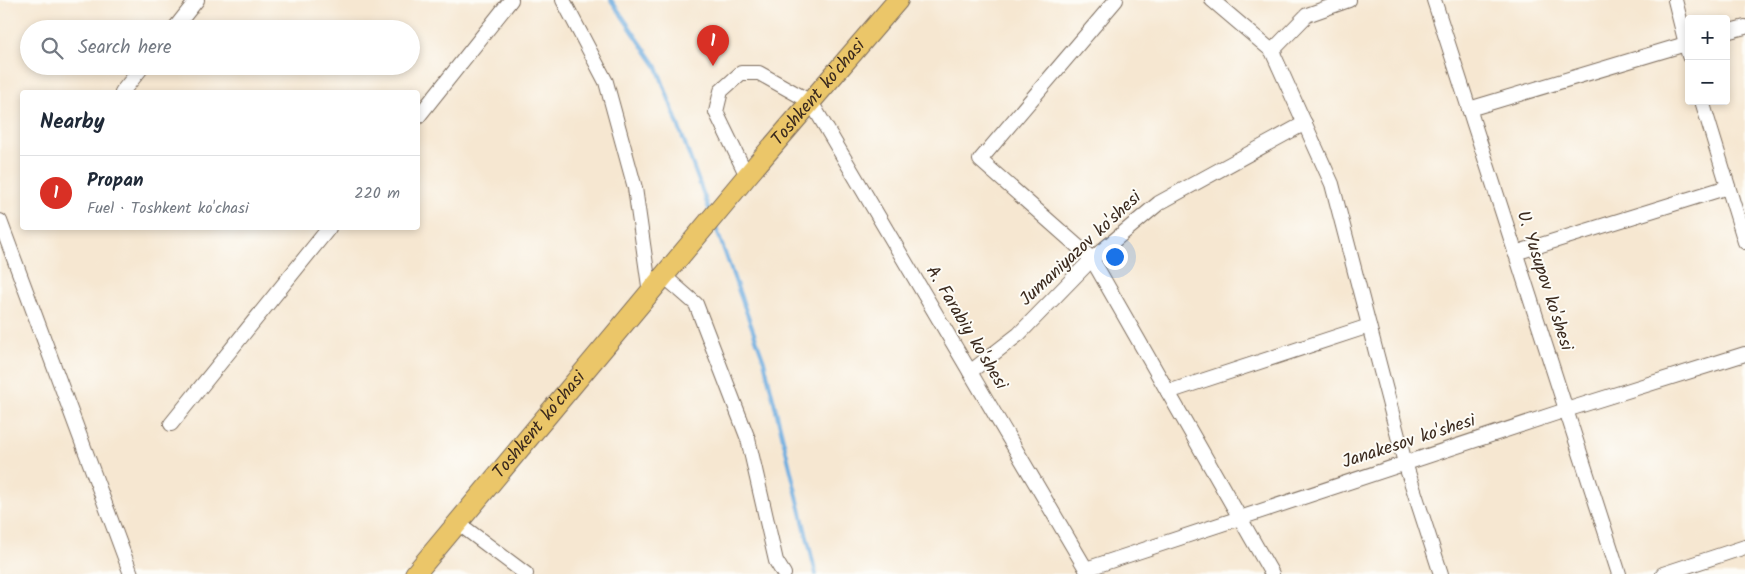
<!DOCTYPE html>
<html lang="en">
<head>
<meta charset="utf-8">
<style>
  :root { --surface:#fff; --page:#f2f2f3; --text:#1f2937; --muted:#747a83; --line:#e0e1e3; --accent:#d93025 }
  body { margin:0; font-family:Kalam,sans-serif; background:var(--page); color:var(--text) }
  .controls { position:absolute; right:15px; top:15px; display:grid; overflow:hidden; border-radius:5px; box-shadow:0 2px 8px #0003 }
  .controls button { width:45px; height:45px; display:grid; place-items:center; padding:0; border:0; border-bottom:1px solid var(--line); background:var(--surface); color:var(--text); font:25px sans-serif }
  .you { position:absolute; left:1114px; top:256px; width:18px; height:18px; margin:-12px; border:4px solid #fff; border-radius:50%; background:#1a73e8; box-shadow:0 0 0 8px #1a73e833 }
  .badge { display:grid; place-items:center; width:32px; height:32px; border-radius:50%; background:var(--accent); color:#fff; font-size:16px; font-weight:700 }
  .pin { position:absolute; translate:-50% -41px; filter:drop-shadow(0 1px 2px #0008) }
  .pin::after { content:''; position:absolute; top:26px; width:18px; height:15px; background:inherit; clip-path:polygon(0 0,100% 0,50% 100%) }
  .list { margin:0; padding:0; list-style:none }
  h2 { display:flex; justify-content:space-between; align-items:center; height:65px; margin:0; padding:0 20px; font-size:21px }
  h2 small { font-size:16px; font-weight:400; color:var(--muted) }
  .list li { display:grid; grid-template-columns:32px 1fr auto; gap:15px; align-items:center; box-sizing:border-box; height:75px; padding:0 20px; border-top:1px solid var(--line) }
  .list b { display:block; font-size:19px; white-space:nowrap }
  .list p { margin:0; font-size:16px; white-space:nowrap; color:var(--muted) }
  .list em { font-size:16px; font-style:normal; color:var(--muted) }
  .icon { flex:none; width:28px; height:28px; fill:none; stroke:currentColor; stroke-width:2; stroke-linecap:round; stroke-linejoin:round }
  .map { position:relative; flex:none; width:1745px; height:574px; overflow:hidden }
  .search { position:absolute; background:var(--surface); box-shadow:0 2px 8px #0003; left:20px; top:20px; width:400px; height:55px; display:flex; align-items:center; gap:12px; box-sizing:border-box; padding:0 18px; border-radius:28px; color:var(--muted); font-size:19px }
  .panel { position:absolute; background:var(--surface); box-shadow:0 2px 8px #0003; left:20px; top:90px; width:400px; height:140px; border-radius:5px }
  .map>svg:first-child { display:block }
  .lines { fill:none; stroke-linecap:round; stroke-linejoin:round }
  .stream { stroke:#6baade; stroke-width:4 }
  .minor-casing { stroke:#7c6c5d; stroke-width:16 }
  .highway-casing { stroke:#7c6c5d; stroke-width:22 }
  .minor { stroke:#fff; stroke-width:14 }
  .highway { stroke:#ebc669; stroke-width:20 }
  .labels { text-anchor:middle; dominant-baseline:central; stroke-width:4; stroke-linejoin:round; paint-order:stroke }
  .street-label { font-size:18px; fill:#3b2a1e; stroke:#fdfcf7 }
</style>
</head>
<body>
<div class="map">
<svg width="1745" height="574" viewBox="0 0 1745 574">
  <rect width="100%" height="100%" fill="#fdfcf7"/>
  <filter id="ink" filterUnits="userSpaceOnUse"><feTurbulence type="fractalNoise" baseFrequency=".02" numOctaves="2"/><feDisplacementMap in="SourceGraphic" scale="10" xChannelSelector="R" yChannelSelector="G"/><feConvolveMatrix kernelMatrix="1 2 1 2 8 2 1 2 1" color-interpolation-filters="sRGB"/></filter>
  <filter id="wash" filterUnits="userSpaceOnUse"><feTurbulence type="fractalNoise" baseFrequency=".0096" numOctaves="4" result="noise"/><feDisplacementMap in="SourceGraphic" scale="20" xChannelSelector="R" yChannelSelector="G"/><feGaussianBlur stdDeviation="1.12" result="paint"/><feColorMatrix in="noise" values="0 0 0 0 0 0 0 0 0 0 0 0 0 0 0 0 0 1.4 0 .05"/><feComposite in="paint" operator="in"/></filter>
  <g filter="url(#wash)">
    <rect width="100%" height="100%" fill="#f6e7d1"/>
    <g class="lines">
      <g class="stream">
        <polyline points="611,0 657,67 710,212"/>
        <polyline points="715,225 764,361 816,574"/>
      </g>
    </g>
  </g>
  <g filter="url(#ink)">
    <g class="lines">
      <defs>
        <g id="minor">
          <polyline points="563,0 606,82 635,188 650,293"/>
          <polyline points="1116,0 980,160 1092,259 1272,574"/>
          <polyline points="1212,0 1272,51 1332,184 1405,463 1441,574"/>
          <polyline points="1434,0 1619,574"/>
          <polyline points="1675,0 1689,56"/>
          <polyline points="174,29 197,0"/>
          <polyline points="1726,32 1745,27"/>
          <polyline points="1272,51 1307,15 1349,0"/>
          <polyline points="122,92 143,66"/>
          <polyline points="1702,101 1745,242"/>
          <polyline points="1469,109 1689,43"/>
          <polyline points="418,117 511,0"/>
          <polyline points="747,176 716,112 721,91 741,73 759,73 811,102 1089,574"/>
          <polyline points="0,221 131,574"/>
          <polyline points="1515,253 1728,187"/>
          <polyline points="664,276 696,304 748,439 776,561 784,574"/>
          <polyline points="970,372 1019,334 1092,259 1159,203 1305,123"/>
          <polyline points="1168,392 1369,326"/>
          <polyline points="171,424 329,228"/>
          <polyline points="458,523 526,574"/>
          <polyline points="1086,569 1566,410 1745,354"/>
          <polyline points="1663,574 1745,547"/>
        </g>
        <g id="highway">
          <path id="s1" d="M 415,574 L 747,176 L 898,0"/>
        </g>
      </defs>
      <use href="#minor" class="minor-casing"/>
      <use href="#highway" class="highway-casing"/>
      <use href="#minor" class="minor"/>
      <use href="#highway" class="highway"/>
    </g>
  </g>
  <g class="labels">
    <g class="street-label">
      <text stroke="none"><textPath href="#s1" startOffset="628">Toshkent ko'chasi</textPath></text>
      <text transform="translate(1081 249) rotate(-43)">Jumaniyazov ko'shesi</text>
      <text transform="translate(1544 281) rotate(72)">U. Yusupov ko'shesi</text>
      <text transform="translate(966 328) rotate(59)">A. Farabiy ko'shesi</text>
      <text stroke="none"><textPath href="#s1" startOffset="194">Toshkent ko'chasi</textPath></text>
      <text transform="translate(1409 442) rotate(-18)">Janakesov ko'shesi</text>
    </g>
  </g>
</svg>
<div class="controls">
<button>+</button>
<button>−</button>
</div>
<div class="you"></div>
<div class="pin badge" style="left:713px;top:66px">1</div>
<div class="search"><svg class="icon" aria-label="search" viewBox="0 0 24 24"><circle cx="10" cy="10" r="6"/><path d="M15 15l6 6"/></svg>Search here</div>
<section class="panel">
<h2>Nearby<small></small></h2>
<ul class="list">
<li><span class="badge">1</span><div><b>Propan</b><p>Fuel · Toshkent ko'chasi</p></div><em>220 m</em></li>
</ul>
</section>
</div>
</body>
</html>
